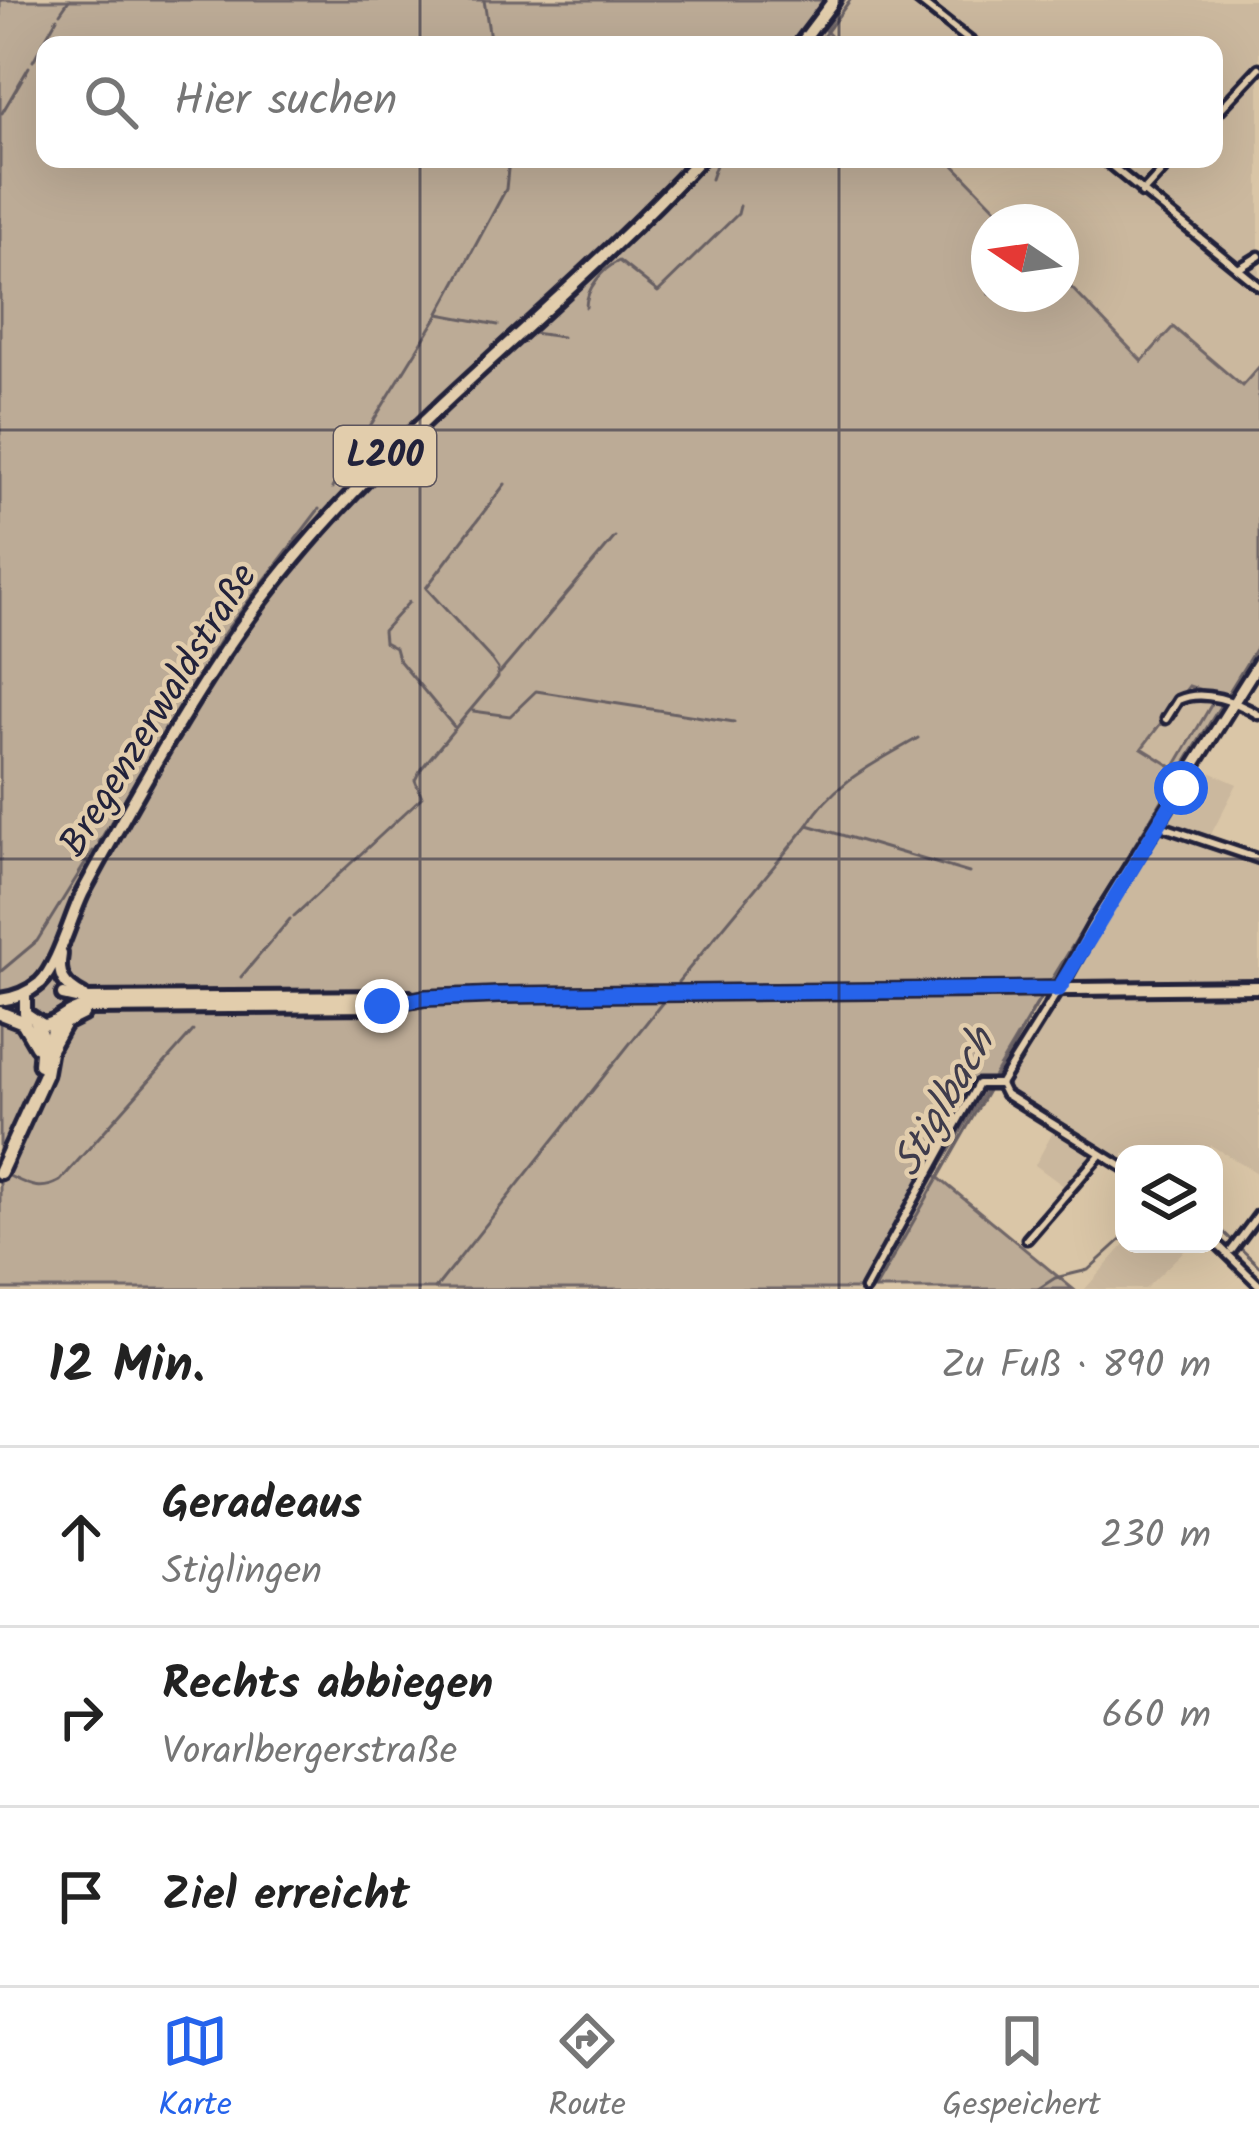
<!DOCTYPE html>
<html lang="de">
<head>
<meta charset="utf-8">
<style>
  :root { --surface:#fff; --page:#f6f6f6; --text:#222; --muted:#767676; --line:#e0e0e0; --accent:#2563eb }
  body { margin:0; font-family:Kalam,sans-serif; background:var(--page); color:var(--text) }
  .controls { position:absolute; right:36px; bottom:36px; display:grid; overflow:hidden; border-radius:24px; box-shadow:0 12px 48px #0002 }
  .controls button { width:108px; height:108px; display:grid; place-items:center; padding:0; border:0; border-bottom:3px solid var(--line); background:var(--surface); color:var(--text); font:60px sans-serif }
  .compass { position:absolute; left:971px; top:204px; width:108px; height:108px; border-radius:50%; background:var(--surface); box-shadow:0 12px 48px #0002; rotate:283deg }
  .stop { position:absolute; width:36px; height:36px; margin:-27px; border:9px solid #2563eb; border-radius:50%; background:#fff }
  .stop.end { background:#2563eb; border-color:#fff; box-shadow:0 3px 12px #0008 }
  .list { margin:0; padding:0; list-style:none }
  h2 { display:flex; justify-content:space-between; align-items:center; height:156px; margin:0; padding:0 48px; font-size:51px }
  h2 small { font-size:39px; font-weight:400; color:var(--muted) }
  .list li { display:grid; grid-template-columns:78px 1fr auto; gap:36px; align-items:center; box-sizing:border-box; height:180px; padding:0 48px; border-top:3px solid var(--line) }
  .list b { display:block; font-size:45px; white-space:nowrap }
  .list p { margin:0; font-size:39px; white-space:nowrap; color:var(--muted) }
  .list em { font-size:39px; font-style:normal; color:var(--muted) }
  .icon { flex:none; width:66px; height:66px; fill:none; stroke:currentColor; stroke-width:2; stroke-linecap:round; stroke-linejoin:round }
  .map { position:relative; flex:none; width:1259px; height:1289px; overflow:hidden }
  .search { position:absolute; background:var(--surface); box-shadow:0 12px 48px #0002; left:36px; right:36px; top:36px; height:132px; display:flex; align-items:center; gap:30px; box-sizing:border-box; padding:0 42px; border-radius:24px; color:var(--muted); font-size:45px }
  .sheet { height:696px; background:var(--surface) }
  nav { display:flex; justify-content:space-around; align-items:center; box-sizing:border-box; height:168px; border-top:3px solid var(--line); background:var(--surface); font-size:33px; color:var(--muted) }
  nav a { display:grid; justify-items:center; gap:6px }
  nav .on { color:var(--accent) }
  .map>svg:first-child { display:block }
  .built { fill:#cbb89e }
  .green { fill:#bcab96; stroke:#6f6668; stroke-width:3; fill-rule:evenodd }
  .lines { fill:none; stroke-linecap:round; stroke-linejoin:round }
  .stream { stroke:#686064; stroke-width:3 }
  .minor-casing { stroke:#22223b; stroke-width:15 }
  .secondary-casing { stroke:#22223b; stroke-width:18 }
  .primary-casing { stroke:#22223b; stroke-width:20 }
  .motorway-casing { stroke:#22223b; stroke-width:21 }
  .minor { stroke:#e2cdac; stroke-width:6 }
  .secondary { stroke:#e2cdac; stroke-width:9 }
  .primary { stroke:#e2cdac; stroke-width:10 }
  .motorway { stroke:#e2cdac; stroke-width:12 }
  .route { stroke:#2563eb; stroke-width:15 }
  .grid { fill:none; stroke:#22223b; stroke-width:3; stroke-opacity:0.55 }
  .labels { text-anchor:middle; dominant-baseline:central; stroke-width:9; stroke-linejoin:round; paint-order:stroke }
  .shield { fill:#e2cdac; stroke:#5c555d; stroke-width:3 }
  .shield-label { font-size:36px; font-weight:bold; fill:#22223b }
  .street-label { font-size:39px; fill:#22223b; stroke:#e2cdac }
  .water-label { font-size:42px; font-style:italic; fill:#3f3c4c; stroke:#e2cdac }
</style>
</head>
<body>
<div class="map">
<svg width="1259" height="1289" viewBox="0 0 1259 1289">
  <rect width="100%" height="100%" fill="#dac6a7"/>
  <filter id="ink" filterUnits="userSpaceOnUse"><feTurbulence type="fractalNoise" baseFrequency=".00833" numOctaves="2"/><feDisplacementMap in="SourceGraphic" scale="24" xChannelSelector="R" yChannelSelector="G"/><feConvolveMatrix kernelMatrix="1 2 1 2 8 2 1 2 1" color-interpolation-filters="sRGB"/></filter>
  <g filter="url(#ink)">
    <g class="built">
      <polygon points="844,0 1259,0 1259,367 1243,386 1173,327 1141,360 1061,276 1061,222 1009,222 948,159 1214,159 1214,45 839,45 825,30"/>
      <polygon points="1188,687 1218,695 1174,769 1142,748"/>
      <polygon points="1198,767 1237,784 1205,846 1259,862 1259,1174 1210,1145 1204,1154 1124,1154 1124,1162 1108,1152 1093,1157 1065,1187 1035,1165 1057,1125 1002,1088 1071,968"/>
      <polygon points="1125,1244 1191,1244 1145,1289 1085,1289"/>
    </g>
    <path class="green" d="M 0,0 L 844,0 L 825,30 L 839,45 L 45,45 L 45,159 L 948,159 L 1009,222 L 989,222 L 989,294 L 1061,294 L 1061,277 L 1142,361 L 1173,327 L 1242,386 L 1259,367 L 1259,654 L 1057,978 L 1036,1005 L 935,1175 L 1073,1289 L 0,1289 ZM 1189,686 L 1217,695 L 1174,768 L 1142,748 Z"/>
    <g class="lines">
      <g class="stream">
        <polyline points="484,0 491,45"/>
        <polyline points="60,13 69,0"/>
        <polyline points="817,45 850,0"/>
        <polyline points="33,61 57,18"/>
        <polyline points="2,113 29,67"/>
        <polyline points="711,179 718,159"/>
        <path d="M 586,307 C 586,289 603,268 619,261 L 658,292 L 738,214 L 740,206"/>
        <polyline points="439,313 506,189 509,159"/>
        <polyline points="533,333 562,337"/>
        <polyline points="332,488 439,314 498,325"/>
        <polyline points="409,602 383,631 384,642 395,648 398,659 455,728"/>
        <polyline points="500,673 615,537"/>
        <polyline points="473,711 510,716 536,691 734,722"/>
        <path d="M 808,825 C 833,782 877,762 918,738"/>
        <polyline points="99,842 225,632 319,509"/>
        <polyline points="294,916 422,797 415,780 421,769 498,677 498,669 491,659 426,588 505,484"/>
        <polyline points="0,972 37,941 93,851"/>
        <polyline points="241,977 290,919"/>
        <polyline points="678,982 808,825 969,873"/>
        <polyline points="1049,984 1259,643"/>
        <path d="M 7,1175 C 27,1184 39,1193 60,1181 L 193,1031"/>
        <polyline points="1214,1223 1259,1266"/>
        <polyline points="435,1289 662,1003"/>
        <polyline points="875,1289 1044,992"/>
        <polyline points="1038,1289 1055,1278 1088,1270 1124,1237"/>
      </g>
      <defs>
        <g id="minor">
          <polyline points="918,0 975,45"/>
          <polyline points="1214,116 1259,68"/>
          <polyline points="1103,159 1259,286"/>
          <polyline points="1142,193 1173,159"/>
          <polyline points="1238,269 1259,256"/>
          <path d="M 1166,719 L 1178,700 C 1203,688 1237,702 1259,715"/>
          <polyline points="1158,825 1259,859"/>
          <polyline points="1000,1084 1005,1094 1124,1168"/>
          <polyline points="1000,1084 1058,991"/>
          <polyline points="1027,1239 1099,1156"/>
          <polyline points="1214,1241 1259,1285"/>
          <polyline points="1232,1250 1259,1214"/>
          <polyline points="865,1289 978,1084 1000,1084"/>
        </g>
        <polyline id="secondary" points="1059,989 1093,926 1259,662"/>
        <g id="primary">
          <polyline points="800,45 834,0"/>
          <path d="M 61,954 C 57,976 64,986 83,996"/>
          <path d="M 25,995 L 25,1013 L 43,1025 C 59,1024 65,1011 81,1008 L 382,1006 L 425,998 L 499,995 L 1259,987"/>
          <polyline points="63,995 81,999 407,997"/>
          <path d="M 0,1000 C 16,998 28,993 40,983 C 58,966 71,916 83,892 C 123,818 165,743 211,672 C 344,462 536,336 700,159"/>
          <polyline points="52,1046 65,1023 83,1014"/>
        </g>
        <g id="motorway">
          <polyline points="0,1013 23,1022 37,1046"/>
          <polyline points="37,1024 42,1041 40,1064"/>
          <polyline points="0,1172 45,1074 54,1023"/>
        </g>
      </defs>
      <use href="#minor" class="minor-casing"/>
      <use href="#secondary" class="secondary-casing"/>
      <use href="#primary" class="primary-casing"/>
      <use href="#motorway" class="motorway-casing"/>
      <use href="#minor" class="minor"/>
      <use href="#secondary" class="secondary"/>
      <use href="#primary" class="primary"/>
      <use href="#motorway" class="motorway"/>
    </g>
  </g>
  <g class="lines" filter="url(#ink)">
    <polyline class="route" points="382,1006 425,998 499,995 1059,989 1181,788"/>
  </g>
  <path class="grid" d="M 420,0 L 420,45M 839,0 L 839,45M 420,159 L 420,1289M 839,159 L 839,1289M 0,430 L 1259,430M 0,859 L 1259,859"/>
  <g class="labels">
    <rect class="shield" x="334" y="426" width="102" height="60" rx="9"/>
    <g class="shield-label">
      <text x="385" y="456">L200</text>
    </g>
    <g class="street-label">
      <text transform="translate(160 711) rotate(-58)">Bregenzerwaldstraße</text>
    </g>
    <g class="water-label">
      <text transform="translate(945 1103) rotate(-60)">Stiglbach</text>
    </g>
  </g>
</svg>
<div class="controls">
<button><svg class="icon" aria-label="layers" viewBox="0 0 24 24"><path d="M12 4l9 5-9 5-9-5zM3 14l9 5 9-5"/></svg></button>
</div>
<svg class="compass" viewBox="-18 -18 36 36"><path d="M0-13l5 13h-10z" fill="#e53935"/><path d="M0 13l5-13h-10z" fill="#767676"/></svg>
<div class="stop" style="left:1181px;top:788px"></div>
<div class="stop end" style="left:382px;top:1006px"></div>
<div class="search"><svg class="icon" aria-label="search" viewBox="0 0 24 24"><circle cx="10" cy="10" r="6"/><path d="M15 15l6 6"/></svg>Hier suchen</div>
</div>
<section class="sheet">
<h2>12 Min.<small>Zu Fuß · 890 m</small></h2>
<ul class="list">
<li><svg class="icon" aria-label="ahead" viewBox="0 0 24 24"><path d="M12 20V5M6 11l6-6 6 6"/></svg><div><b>Geradeaus</b><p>Stiglingen</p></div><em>230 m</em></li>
<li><svg class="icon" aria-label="right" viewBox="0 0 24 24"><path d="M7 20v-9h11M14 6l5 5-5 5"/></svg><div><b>Rechts abbiegen</b><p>Vorarlbergerstraße</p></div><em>660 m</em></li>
<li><svg class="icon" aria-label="arrive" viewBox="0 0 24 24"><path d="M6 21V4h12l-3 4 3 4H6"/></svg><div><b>Ziel erreicht</b></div></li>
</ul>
</section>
<nav>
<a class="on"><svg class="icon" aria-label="map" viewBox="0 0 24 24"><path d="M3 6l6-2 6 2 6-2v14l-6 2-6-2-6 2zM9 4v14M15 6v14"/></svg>Karte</a>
<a><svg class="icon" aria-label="directions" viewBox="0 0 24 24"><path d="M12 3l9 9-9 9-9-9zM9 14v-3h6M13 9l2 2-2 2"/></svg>Route</a>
<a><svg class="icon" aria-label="saved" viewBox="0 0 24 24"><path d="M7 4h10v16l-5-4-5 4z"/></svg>Gespeichert</a>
</nav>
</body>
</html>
